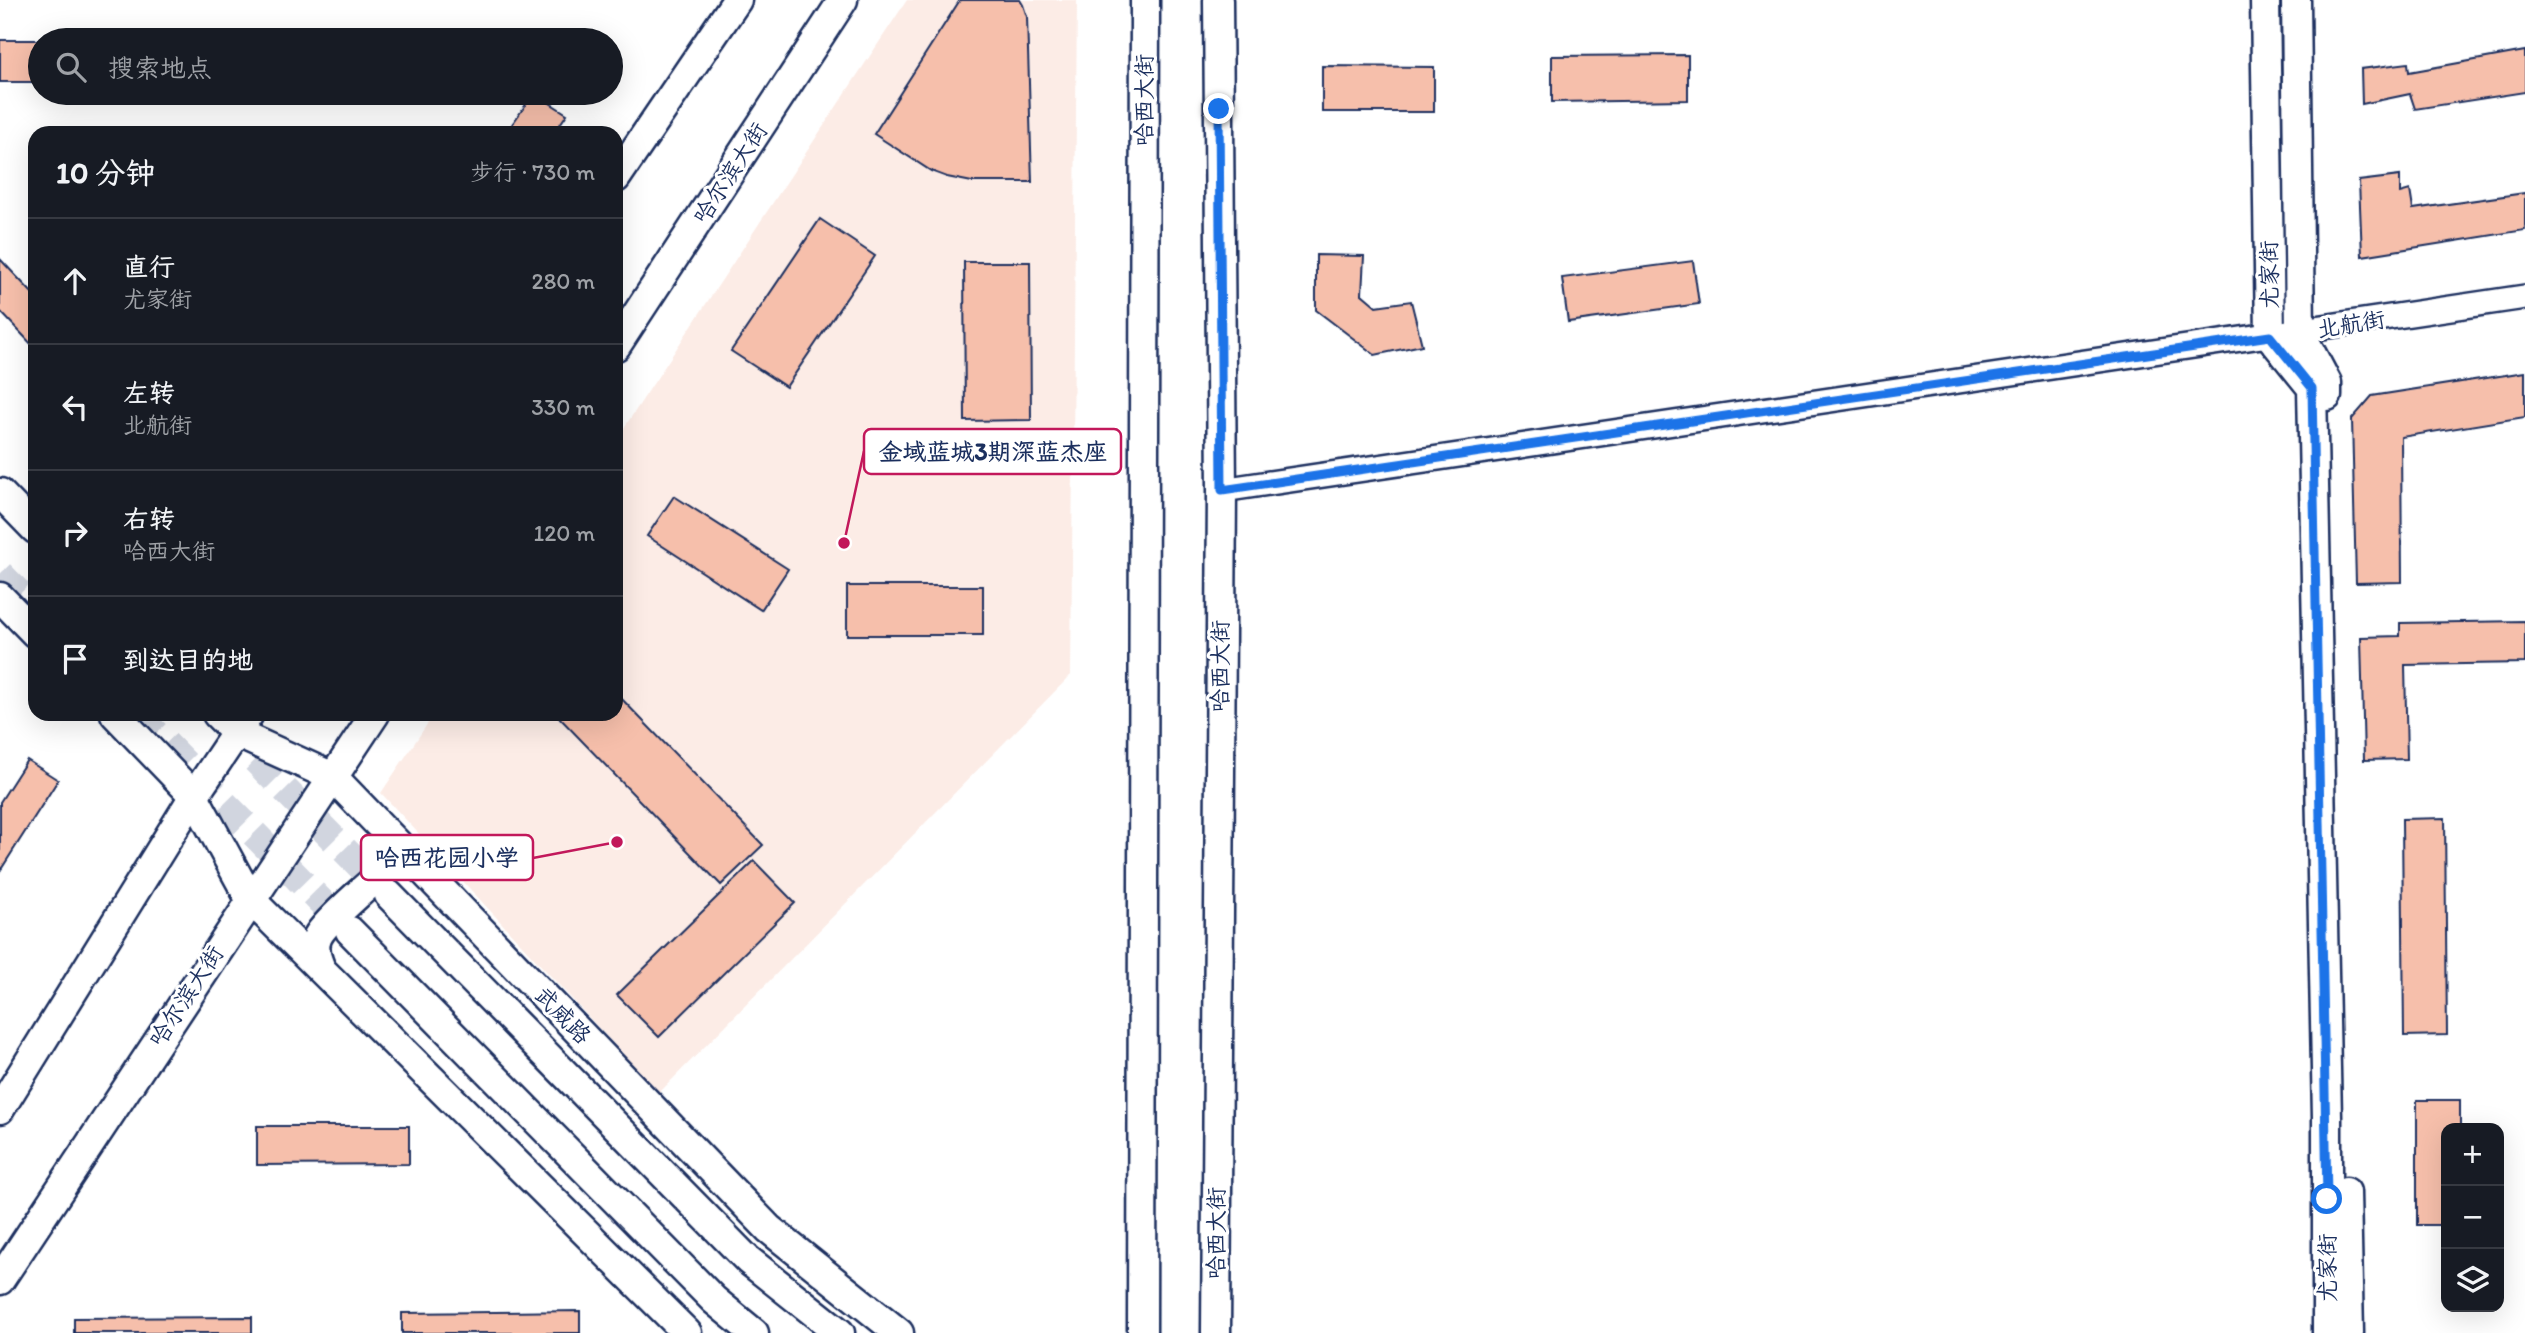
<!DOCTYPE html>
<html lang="zh">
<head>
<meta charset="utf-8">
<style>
  :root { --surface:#171b24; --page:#242831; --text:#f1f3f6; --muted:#9ea1a6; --line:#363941 }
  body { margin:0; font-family:Itim,"LXGW WenKai TC",sans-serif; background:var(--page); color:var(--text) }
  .controls { position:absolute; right:21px; bottom:21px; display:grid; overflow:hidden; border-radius:14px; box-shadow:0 7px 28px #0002 }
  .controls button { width:63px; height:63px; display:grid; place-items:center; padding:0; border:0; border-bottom:2px solid var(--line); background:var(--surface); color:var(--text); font:35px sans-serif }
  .stop { position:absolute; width:21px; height:21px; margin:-16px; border:5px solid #1a73e8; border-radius:50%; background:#fff }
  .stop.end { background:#1a73e8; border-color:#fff; box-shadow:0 2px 7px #0008 }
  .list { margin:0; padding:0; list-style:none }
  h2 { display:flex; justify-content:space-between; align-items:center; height:91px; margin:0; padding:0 28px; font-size:30px }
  h2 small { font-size:23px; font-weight:400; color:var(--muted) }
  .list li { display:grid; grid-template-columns:46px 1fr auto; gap:21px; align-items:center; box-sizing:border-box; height:126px; padding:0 28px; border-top:2px solid var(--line) }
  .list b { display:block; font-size:26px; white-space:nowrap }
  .list p { margin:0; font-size:23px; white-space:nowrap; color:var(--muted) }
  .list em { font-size:23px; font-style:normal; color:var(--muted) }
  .icon { flex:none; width:38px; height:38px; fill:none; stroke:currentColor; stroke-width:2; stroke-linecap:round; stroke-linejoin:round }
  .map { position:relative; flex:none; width:2525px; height:1333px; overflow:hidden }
  .search { position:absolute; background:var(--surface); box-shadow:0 7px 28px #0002; left:28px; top:28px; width:595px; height:77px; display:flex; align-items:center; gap:18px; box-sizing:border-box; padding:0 24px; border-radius:38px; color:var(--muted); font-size:26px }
  .panel { position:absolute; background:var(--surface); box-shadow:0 7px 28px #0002; left:28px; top:126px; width:595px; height:595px; border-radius:21px }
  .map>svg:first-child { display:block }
  .built { fill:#fcece6 }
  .building { fill:#f6bfab; stroke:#1b2f5e; stroke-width:2 }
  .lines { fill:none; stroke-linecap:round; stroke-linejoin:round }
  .major-tunnel { stroke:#d1d5df; stroke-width:28; stroke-dasharray:28 14; stroke-linecap:butt }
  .minor-casing { stroke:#1b2f5e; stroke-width:28 }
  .major-casing { stroke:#1b2f5e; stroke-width:33 }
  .minor { stroke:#fff; stroke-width:23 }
  .major { stroke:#fff; stroke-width:28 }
  .route { stroke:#1a73e8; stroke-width:9 }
  .labels { text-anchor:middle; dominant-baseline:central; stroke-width:6; stroke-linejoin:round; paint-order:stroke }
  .street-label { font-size:23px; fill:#1b2f5e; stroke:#fff }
  .leader { fill:none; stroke:#c2185b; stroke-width:2.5 }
  .callout-dot { fill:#c2185b; stroke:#fff; stroke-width:2.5 }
  .callout { fill:#fff; stroke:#c2185b; stroke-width:2.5 }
  .callout-label { font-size:24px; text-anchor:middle; font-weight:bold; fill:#1b2f5e }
</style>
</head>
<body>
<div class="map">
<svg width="2525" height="1333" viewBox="0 0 2525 1333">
  <rect width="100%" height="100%" fill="#fff"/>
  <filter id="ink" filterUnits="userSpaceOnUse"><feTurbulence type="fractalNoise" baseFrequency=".0143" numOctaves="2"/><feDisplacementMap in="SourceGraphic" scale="14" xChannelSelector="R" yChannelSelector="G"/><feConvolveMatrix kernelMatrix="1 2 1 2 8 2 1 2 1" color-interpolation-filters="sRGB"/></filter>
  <g filter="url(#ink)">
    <polygon class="built" points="907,0 1077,0 1071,675 659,1093 381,793 434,714 616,714 616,440"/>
    <g class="building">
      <polygon points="960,0 1020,0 1023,5 1027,17 1032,182 972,182 947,177 931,171 874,134"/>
      <polygon points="0,40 79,40 40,40 40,82 0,82"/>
      <polygon points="2525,51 2525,92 2415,109 2410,94 2362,104 2361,69 2408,63 2409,72"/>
      <polygon points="1688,55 1688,100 1552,102 1552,56"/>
      <polygon points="1322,66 1434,67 1434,112 1322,112"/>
      <polygon points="534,93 567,114 554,133 506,133"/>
      <polygon points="2400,176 2400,193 2410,190 2413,209 2525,193 2525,230 2362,256 2359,181"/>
      <polygon points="820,219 875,256 786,387 731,351"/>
      <polygon points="1316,255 1364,256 1362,294 1376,306 1411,301 1422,345 1375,355 1316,310"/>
      <polygon points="0,259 35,296 35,348 0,311"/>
      <polygon points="1693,261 1699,304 1568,322 1562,278"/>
      <polygon points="964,262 1030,262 1031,420 965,421"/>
      <polygon points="2525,372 2525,417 2401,437 2402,582 2356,583 2352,419 2372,396"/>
      <polygon points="674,496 788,569 761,610 647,536"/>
      <rect x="847" y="586" width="136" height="49"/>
      <polygon points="2525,621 2525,663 2405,665 2407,759 2364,760 2361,637 2400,636 2400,623"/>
      <polygon points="616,693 763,845 721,885 556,714 616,714"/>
      <polygon points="27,760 58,780 0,871 0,802"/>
      <polygon points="2445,818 2447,1035 2404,1036 2402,819"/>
      <polygon points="754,861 795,903 659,1037 617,995"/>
      <polygon points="2417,1100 2460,1100 2460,1128 2446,1128 2446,1225 2417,1225"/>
      <polygon points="257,1126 409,1126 409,1164 257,1165"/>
      <polygon points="580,1311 580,1333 402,1333 402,1313"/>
      <polygon points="252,1317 252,1333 74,1333 74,1318"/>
    </g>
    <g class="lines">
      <g class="major-tunnel">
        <polyline points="0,574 35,610"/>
        <polyline points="136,714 350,931"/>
        <polyline points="226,730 389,895"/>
      </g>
      <defs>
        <polyline id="minor" points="1222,490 2525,297"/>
        <g id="major">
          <polyline points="2265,0 2270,336 2312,388 2327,1118 2327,1333"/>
          <polyline points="2296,0 2300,332 2327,383 2327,396"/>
          <polyline points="616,178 737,0"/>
          <polyline points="616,346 843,0"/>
          <polyline points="0,493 35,529"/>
          <polyline points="0,597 35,633"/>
          <polyline points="115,714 194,796 250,899 687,1333"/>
          <polyline points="217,714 236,733 333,777 769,1229 899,1333"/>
          <polyline points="389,895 748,1260 840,1333"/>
          <polyline points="350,931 714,1300 754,1333"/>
          <path d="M 321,969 C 317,959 312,947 318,936 C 325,922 386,868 400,860 L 418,865"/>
          <polyline points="0,1109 194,796 249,714"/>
          <polyline points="2346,1192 2349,1333"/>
          <polyline points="0,1280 375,714"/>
          <polyline points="1142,1333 1145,0"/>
          <polyline points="1216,1333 1222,490 1218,0"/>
        </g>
      </defs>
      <use href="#minor" class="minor-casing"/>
      <use href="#major" class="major-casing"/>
      <use href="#minor" class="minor"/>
      <use href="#major" class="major"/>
    </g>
  </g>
  <g class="lines" filter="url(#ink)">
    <polyline class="route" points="1219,109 1222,490 2270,336 2312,388 2327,1199"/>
  </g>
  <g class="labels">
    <g class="street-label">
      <text transform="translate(1144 100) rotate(-90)">哈西大街</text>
      <text transform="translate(730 173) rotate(-57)">哈尔滨大街</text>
      <text transform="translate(2269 275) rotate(-91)">尤家街</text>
      <text transform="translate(2351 324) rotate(-9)">北航街</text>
      <text transform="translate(1220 666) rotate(-90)">哈西大街</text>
      <text transform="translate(186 996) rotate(-57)">哈尔滨大街</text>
      <text transform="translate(563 1015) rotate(46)">武威路</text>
      <text transform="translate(1216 1233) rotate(-90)">哈西大街</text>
      <text transform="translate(2327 1268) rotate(-90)">尤家街</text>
    </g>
  </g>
  <path class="leader" d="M844 543L864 451M617 842L533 858"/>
  <g class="callout-dot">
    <circle cx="844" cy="543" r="7"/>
    <circle cx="617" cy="842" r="7"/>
  </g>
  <g class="callout">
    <rect x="864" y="429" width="257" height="45" rx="7"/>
    <rect x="361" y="835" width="172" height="45" rx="7"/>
  </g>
  <g class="callout-label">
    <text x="993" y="460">金域蓝城3期深蓝杰座</text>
    <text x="447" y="866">哈西花园小学</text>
  </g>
</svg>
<div class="controls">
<button>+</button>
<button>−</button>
<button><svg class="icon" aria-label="layers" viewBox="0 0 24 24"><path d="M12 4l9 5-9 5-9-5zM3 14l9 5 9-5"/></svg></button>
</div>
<div class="stop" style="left:2327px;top:1199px"></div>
<div class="stop end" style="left:1219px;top:109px"></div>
<div class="search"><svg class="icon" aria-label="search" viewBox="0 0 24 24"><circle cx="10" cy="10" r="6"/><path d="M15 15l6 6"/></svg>搜索地点</div>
<section class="panel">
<h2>10 分钟<small>步行 · 730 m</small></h2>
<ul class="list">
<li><svg class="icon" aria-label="ahead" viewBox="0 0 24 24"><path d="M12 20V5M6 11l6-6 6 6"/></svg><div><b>直行</b><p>尤家街</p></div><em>280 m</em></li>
<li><svg class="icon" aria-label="left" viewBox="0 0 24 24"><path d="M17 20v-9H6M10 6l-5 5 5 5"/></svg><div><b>左转</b><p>北航街</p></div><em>330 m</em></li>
<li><svg class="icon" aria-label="right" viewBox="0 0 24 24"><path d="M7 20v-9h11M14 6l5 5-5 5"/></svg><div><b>右转</b><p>哈西大街</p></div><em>120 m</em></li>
<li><svg class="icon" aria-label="arrive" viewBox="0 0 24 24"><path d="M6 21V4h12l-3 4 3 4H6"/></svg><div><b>到达目的地</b></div></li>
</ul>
</section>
</div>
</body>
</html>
